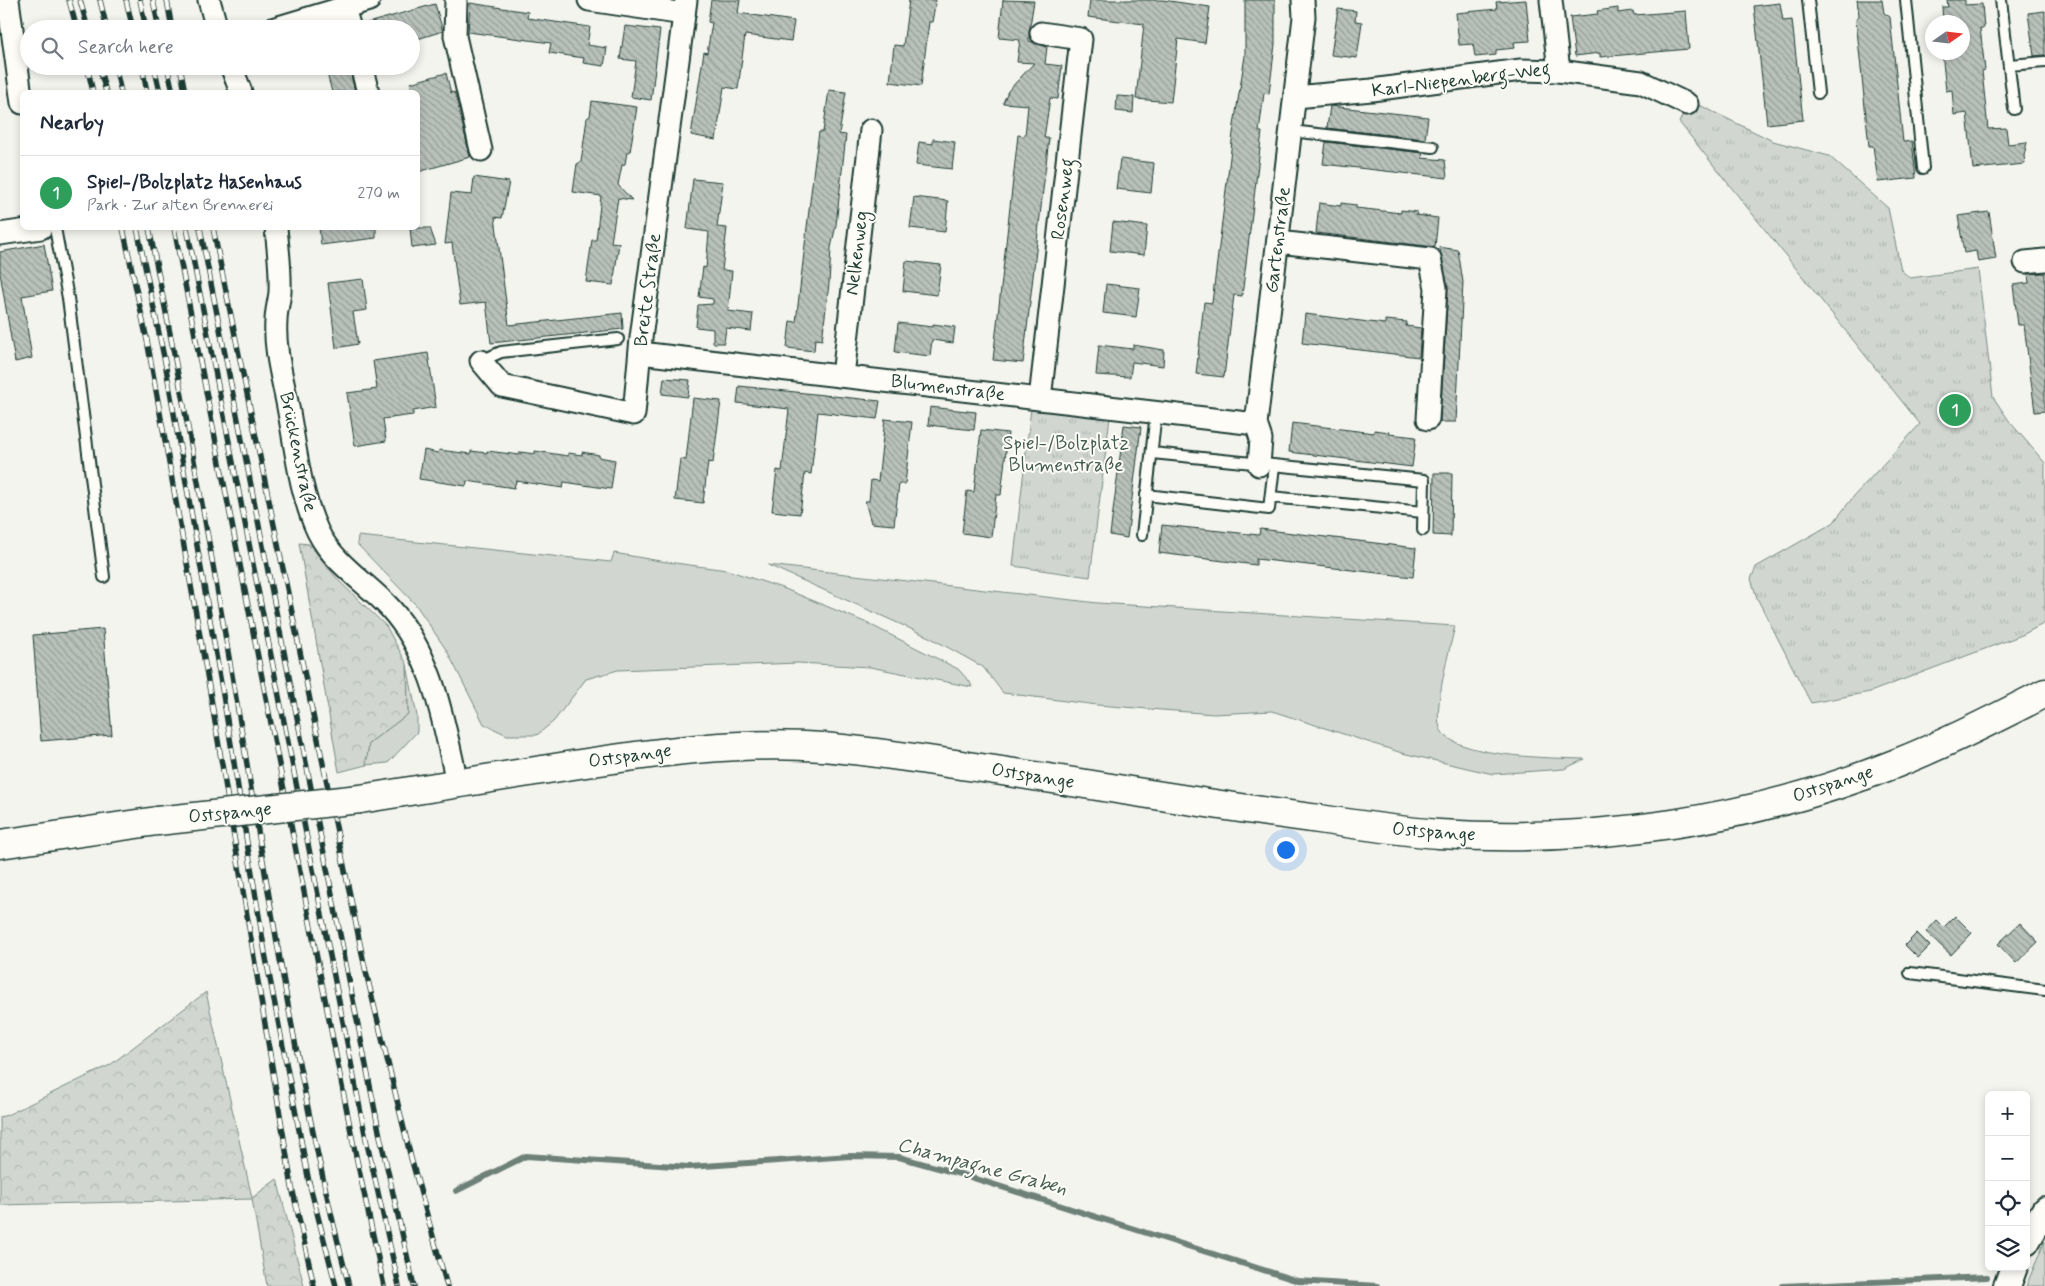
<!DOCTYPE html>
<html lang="en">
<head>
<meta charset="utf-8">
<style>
  :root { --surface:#fff; --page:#f2f2f3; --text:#1f2937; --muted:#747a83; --line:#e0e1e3; --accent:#1f3d34 }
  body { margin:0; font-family:Mynerve,sans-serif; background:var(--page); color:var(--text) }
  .controls { position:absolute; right:15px; bottom:15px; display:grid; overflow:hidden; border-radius:8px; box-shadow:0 2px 8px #0003 }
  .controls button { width:45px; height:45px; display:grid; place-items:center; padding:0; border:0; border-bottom:1px solid var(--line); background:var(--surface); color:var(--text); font:25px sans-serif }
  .compass { position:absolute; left:1925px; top:15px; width:45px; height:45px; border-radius:50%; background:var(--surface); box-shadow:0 2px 8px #0003; rotate:76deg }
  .you { position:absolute; left:1285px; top:849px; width:18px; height:18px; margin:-12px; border:4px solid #fff; border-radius:50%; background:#1a73e8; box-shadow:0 0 0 8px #1a73e833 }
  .badge { display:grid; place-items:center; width:32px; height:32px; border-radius:50%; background:var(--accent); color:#fff; font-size:16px; font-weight:700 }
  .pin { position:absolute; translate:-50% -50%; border:2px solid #fff; box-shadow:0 1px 5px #0006 }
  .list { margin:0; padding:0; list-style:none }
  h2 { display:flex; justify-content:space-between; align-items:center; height:65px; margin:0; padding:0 20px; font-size:21px }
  h2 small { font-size:16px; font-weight:400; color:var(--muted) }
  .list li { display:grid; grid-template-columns:32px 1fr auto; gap:15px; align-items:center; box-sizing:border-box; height:75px; padding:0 20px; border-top:1px solid var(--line) }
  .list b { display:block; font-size:19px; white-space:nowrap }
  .list p { margin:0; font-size:16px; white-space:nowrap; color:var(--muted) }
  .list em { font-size:16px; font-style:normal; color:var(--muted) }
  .icon { flex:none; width:28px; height:28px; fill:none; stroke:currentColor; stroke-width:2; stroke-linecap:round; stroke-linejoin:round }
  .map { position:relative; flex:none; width:2045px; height:1286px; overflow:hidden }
  .search { position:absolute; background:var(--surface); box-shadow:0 2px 8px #0003; left:20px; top:20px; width:400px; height:55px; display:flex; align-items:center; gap:12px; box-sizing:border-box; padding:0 18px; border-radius:28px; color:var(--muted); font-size:19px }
  .panel { position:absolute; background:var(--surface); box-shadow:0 2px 8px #0003; left:20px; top:90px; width:400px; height:140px; border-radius:8px }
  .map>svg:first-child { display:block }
  .grass { fill:#d1d6d1; stroke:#788a82 }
  .forest { fill:url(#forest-crowns); stroke:#788a82 }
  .park { fill:url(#park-tufts); stroke:#788a82 }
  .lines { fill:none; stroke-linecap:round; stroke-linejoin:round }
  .stream { stroke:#6e8179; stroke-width:6 }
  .building { fill:url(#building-back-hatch); stroke:#1f3d34 }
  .service-casing { stroke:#1f3d34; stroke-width:14 }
  .minor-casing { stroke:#1f3d34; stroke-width:25 }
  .tertiary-casing { stroke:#1f3d34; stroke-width:30 }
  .secondary-casing { stroke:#1f3d34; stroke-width:31 }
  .service { stroke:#fdfcf7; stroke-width:10 }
  .minor { stroke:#fdfcf7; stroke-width:21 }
  .tertiary { stroke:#fdfcf7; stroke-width:26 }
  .secondary { stroke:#fdfcf7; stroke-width:28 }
  .rail-casing { stroke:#1f3d34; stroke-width:5.5 }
  .rail { stroke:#fdfcf7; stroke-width:4; stroke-dasharray:11; stroke-linecap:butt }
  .secondary-bridge-casing { stroke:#1f3d34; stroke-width:31; stroke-linecap:butt }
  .secondary-bridge { stroke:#fdfcf7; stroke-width:28 }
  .labels { text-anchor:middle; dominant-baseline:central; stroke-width:4; stroke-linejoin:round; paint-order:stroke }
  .street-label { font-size:19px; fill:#1f3d34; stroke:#fdfcf7 }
  .park-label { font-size:19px; fill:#435c53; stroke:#fdfcf7 }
  .water-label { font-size:20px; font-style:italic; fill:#475f56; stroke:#fdfcf7 }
</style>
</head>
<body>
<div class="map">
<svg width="2045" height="1286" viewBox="0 0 2045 1286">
  <defs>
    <pattern id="forest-crowns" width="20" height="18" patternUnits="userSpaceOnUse" patternTransform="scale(1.25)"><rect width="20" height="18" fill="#d1d6d1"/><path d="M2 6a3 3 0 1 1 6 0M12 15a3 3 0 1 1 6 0" fill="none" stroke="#b3b9b4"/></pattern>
    <pattern id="park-tufts" width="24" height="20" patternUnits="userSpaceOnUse" patternTransform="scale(1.25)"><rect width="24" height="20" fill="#d1d6d1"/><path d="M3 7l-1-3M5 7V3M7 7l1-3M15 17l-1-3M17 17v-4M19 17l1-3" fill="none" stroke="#b3b9b4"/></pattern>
    <pattern id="building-back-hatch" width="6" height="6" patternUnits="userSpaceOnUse" patternTransform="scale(1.25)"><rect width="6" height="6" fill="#b9c1bb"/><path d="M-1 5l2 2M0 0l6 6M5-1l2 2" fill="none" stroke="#969e99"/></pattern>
  </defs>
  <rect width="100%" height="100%" fill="#f4f4ef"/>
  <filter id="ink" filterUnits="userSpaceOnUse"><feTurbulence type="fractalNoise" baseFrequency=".02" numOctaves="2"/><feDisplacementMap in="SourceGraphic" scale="10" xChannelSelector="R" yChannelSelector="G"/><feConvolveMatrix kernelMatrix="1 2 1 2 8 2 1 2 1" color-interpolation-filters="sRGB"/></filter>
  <g filter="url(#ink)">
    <g class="grass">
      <polygon points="358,536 611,562 614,553 660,561 727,570 785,589 867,623 958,669 970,682 972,687 870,667 798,663 618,670 586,679 554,721 537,735 507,735 484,724 447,651 416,605 357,544"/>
      <path d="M 768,565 L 1098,603 L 1455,626 C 1450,648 1433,709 1440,728 C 1451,758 1556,758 1585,759 L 1564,769 L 1493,774 L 1402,753 L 1272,711 L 1214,714 L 1097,705 L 1003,693 L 983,667 L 929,637 Z"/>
      <polygon points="407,665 417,716 417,732 388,763 366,765 369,743 408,714"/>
      <polygon points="2045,1241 2045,1286 2026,1286"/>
    </g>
    <g class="forest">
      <polygon points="299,543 309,544 339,581 386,626 407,664 408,714 369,743 366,765 339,772"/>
      <polygon points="206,992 252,1198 277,1179 304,1286 267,1286 252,1199 0,1205 0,1117 7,1115 110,1065"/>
    </g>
    <g class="park">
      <polygon points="1691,101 1773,141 1829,156 1888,208 1901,270 1910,278 1978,269 1993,397 2010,422 2045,463 2045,623 2022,635 1870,692 1811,703 1757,598 1751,579 1756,567 1833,523 1854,496 1920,424 1679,122"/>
      <polygon points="1031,408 1110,417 1090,577 1013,566"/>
    </g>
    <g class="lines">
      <g class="stream">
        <polyline points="456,1191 526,1156 689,1167 850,1156 899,1157 967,1176 1298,1281 1377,1286"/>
        <polyline points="1782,1286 1987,1277"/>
      </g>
    </g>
    <g class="building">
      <polygon points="711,0 740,0 738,13 794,21 791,41 745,35 738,89 724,87 716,140 691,135 704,52 707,53 712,23 708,22"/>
      <polygon points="909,0 936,0 932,22 929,22 921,86 890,82 894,45 903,46"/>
      <polygon points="1003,0 1034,1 1029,32 1029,41 1047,47 1045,64 1062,66 1058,99 1050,98 1044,138 1049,138 1023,363 993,360 1018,135 1025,136 1028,105 1003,103 1008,91 1034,63 1017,62 1020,40 999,38"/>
      <polygon points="1090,0 1163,0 1210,7 1205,43 1178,39 1171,102 1136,99 1144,24 1088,17"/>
      <polygon points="1245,0 1275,0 1275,44 1269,94 1264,93 1259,132 1262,132 1242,296 1234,295 1224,377 1196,374 1204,302 1212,303 1234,125 1245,56"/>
      <polygon points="1526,0 1530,41 1514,42 1515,48 1496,50 1496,55 1475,57 1473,44 1459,45 1456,13 1497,9 1496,2"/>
      <polygon points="1857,0 1882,0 1884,13 1890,17 1903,142 1912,141 1916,178 1878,182 1873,146 1869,146 1856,20 1859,15"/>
      <polygon points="1947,0 1965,0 1965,5 1982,4 1984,28 1980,28 1985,70 1982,71 1988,129 2006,128 2008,144 2027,142 2024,156 2025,164 1973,169 1967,113 1954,115 1952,90 1946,91 1942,52 1962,52 1962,22 1943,22 1942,7 1948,7"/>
      <polygon points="470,3 528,12 527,18 590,27 587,45 607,48 604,66 583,63 584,58 549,53 551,43 468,32"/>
      <polygon points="1780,3 1783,21 1792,20 1803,120 1767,124 1754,6"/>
      <polygon points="435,4 443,31 411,41 411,29 365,29 364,24"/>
      <polygon points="1618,8 1618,13 1633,11 1634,15 1686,11 1689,49 1600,57 1600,53 1575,56 1570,17 1598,14 1597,11"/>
      <polygon points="1338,9 1356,11 1355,21 1362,22 1357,58 1331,55"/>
      <polygon points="2045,11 2045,55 2034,56 2028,13"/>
      <polygon points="625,26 660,30 651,100 631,97 636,61 620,59"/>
      <polygon points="325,66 349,66 355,92 332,92"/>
      <polygon points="446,73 451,93 454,92 457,100 470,157 418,172 418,92 413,92 410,83"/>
      <polygon points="829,90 846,92 839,134 846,135 836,225 831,248 829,284 822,340 815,339 814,351 787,348 790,321 796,322 814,167 819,132 823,132"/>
      <polygon points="1117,96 1134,97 1133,113 1116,111"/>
      <polygon points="592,101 637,107 630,152 627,152 625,164 622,165 618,185 632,200 618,198 611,242 619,243 613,285 586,282 592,240 596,240 601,196 573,192 577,164 581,162 587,118 590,116"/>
      <polygon points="1330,106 1428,117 1425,139 1327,128"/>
      <polygon points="933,139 955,142 952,169 916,165 919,142 933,144"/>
      <polygon points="1326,142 1423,153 1422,158 1445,160 1447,178 1323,164"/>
      <polygon points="1120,159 1154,163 1151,193 1116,189"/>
      <polygon points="474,177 509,182 502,218 495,217 509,325 622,313 623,329 491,343 486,302 460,305 452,243 445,244 451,193 472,195"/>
      <polygon points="693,179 723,182 717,227 727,228 722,270 732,271 728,311 753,314 751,331 726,328 724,343 713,343 713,329 696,327 698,305 713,304 713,299 699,297 703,267 706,268 709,232 687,229"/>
      <polygon points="914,197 948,201 945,232 910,228"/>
      <polygon points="1319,203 1341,206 1341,203 1356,205 1356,208 1401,213 1401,210 1417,212 1416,215 1438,218 1435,247 1316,233"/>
      <polygon points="1989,212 1996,259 1978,262 1976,251 1964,253 1958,216"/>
      <polygon points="1113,222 1147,226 1144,255 1110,251"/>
      <polygon points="319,228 376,228 376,238 321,245"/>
      <polygon points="410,228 430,228 436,245 412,248"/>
      <polygon points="44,244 52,291 22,296 32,358 15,362 0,273 0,252"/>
      <polygon points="1439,247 1458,250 1463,282 1456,422 1440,422 1448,289 1442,256"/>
      <polygon points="906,261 941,265 937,295 903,291"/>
      <polygon points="2045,273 2045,411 2035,412 2024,325 2018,325 2013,285 2029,283 2028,274"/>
      <polygon points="363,279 367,310 353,312 358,344 336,348 328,283"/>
      <polygon points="1106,284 1140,288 1136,317 1103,313"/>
      <polygon points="1305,314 1385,324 1385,320 1407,322 1406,326 1421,328 1419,357 1302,343"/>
      <polygon points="898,323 933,327 933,324 955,327 953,343 932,340 930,356 895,352"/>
      <polygon points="1099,345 1133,349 1133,345 1164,350 1163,366 1132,362 1130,377 1096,375"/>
      <polygon points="428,353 436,407 413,411 413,415 383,419 386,441 355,446 347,393 377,389 373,361"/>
      <polygon points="664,378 690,380 688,397 662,394"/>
      <polygon points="739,386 880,401 877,419 818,412 811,474 805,473 800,514 772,511 777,470 782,471 789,409 737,403"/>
      <polygon points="693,398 721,401 713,463 708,462 703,503 675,500 680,459 686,460"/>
      <polygon points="930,407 976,412 974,430 928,425"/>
      <polygon points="885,419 912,422 905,484 899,484 894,525 871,523 865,501 869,501 871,480 878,481"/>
      <polygon points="1292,423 1374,433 1374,430 1390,432 1389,434 1416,437 1412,467 1289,452"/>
      <polygon points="1124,425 1141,427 1127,538 1110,535"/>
      <polygon points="981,430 1008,433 1001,495 996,495 991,537 962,533 967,491 974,492"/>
      <polygon points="424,450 438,453 439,450 471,454 471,451 487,453 487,451 520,455 520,452 535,454 535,451 568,456 568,453 582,455 582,452 599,455 599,457 615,460 611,489 564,482 563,488 516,481 514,488 467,481 466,486 419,479"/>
      <polygon points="1434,473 1452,473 1451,536 1433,535"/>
      <polygon points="1162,525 1259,535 1260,529 1416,548 1413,577 1256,559 1256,565 1159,553"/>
      <polygon points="103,629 112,735 41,741 33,635"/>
      <polygon points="1955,916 1972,933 1951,955 1926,932 1937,920 1944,927"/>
      <polygon points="2020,923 2038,942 2016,963 1998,944"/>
      <polygon points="1917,933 1930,946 1918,958 1905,945"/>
    </g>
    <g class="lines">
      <defs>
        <g id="service">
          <polyline points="1808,0 1818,93"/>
          <polyline points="1906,0 1923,168"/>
          <polyline points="2001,0 2014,109"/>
          <polyline points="2009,65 2045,62"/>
          <polyline points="1291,131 1433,147"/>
          <polyline points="55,228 68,298 104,577"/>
          <polyline points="481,361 501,352 618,339"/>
          <polyline points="1152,453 1424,480 1423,530"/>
          <polyline points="1146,495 1269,509 1274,466"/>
          <polyline points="1271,497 1423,512"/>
          <polyline points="1142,535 1156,413"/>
          <polyline points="1910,973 2045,990"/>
        </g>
        <g id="minor">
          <polyline points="8,0 22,103"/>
          <polyline points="209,0 217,29"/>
          <polyline points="456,0 455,36 481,150"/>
          <polyline points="589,0 684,14"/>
          <polyline points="1551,0 1559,71"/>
          <polyline points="344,7 350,29"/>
          <polyline points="272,29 369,0"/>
          <polyline points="231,66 241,92"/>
          <polyline points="361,66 368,92"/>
          <polyline points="1295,97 1372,90 1521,70 1559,71 1641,82 1687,104"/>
          <path d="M 276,228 C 278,249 281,270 280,292 C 279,302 276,311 276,321 C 274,350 283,380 288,407 C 296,449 300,494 318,532 C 334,564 367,583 390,608 C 434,657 443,721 457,782"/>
          <polyline points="0,234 41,228"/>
          <polyline points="1278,242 1430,259 1436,288 1428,419"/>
          <polyline points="2025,262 2045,260"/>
          <polyline points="640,353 1256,424"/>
          <polyline points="481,361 502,386 634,414 641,338 686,0"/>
          <polyline points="843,376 871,130"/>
          <polyline points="1040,399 1081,39 1041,33"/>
          <polyline points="1259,465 1261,439 1256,424 1304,17 1303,0"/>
        </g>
        <g id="tertiary">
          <polyline points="2026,1242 2045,1210"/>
          <polyline points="2007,1286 2014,1267"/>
        </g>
        <g id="secondary">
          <path d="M 360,799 C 431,787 502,776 573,765 C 658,752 737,741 823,747 C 871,751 920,759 968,766 C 1085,783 1202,804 1319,819 C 1359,825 1399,831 1439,834 C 1593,844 1753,821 1897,763 C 1948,743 1997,718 2045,693"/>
          <polyline points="0,844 157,821"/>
        </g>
      </defs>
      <use href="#service" class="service-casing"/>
      <use href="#minor" class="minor-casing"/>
      <use href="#tertiary" class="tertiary-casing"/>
      <use href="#secondary" class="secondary-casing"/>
      <use href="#service" class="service"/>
      <use href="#minor" class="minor"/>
      <use href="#tertiary" class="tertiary"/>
      <use href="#secondary" class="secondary"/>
      <defs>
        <g id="rail">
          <polyline points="69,0 77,29"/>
          <polyline points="80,0 88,29"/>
          <polyline points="100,0 107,29"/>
          <polyline points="126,0 133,29"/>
          <polyline points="140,0 146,29"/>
          <polyline points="153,0 159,29"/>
          <polyline points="167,0 172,29"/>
          <polyline points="87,66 93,92"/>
          <polyline points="99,66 106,92"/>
          <polyline points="115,66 121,92"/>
          <polyline points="142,66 147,92"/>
          <polyline points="154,66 160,92"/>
          <polyline points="167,66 173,92"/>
          <polyline points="180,66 185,92"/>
          <polyline points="123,228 147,340 210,692 292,1187 314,1286"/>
          <polyline points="137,228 165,362 222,689 265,953 309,1182 336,1286"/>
          <path d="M 149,228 C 183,394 213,561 241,728 C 272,915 301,1102 349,1286"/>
          <polyline points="174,228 353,1142 384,1286"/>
          <polyline points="187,228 366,1139 399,1286"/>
          <polyline points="200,228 380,1136 414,1286"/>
          <polyline points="213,228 365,968 411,1158 447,1286"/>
        </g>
      </defs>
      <use href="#rail" class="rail-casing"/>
      <use href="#rail" class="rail"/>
      <defs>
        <polyline id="secondary-bridge" points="157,821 360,799"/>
      </defs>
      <use href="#secondary-bridge" class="secondary-bridge-casing"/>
      <use href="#secondary-bridge" class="secondary-bridge"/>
    </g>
  </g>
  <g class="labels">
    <g class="street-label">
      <text transform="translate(1461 80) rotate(-7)">Karl-Niepenberg-Weg</text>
      <text transform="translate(1063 199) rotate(-83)">Rosenweg</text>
      <text transform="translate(1278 240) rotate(-83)">Gartenstraße</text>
      <text transform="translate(857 253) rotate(-83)">Nelkenweg</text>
      <text transform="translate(648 290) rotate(-83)">Breite Straße</text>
      <text transform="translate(948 388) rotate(7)">Blumenstraße</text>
      <text transform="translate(298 452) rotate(78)">Brückenstraße</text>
      <text transform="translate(630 756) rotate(-8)">Ostspange</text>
      <text transform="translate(1033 776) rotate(9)">Ostspange</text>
      <text transform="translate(1833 784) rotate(-18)">Ostspange</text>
      <text transform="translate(230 813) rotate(-6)">Ostspange</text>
      <text transform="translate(1434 832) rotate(4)">Ostspange</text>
    </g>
    <g class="park-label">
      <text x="1066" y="443">Spiel-/Bolzplatz<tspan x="1066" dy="22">Blumenstraße</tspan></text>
    </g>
    <g class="water-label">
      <text transform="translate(982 1167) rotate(15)">Champagne Graben</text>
    </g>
  </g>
</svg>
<div class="controls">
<button>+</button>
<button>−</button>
<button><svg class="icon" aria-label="locate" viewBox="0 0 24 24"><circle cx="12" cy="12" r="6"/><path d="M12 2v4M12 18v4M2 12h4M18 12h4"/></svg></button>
<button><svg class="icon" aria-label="layers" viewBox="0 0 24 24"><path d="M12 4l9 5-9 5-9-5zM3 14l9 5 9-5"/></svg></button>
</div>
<svg class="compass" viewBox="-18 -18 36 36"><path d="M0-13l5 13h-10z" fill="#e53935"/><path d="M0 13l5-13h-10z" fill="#747a83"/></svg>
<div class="you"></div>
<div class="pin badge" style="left:1955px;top:410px;background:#2e9e5b">1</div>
<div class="search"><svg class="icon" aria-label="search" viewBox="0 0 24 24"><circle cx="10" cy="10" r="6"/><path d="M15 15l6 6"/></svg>Search here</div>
<section class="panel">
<h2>Nearby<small></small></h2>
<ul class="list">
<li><span class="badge" style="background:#2e9e5b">1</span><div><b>Spiel-/Bolzplatz Hasenhaus</b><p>Park · Zur alten Brennerei</p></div><em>270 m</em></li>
</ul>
</section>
</div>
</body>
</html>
